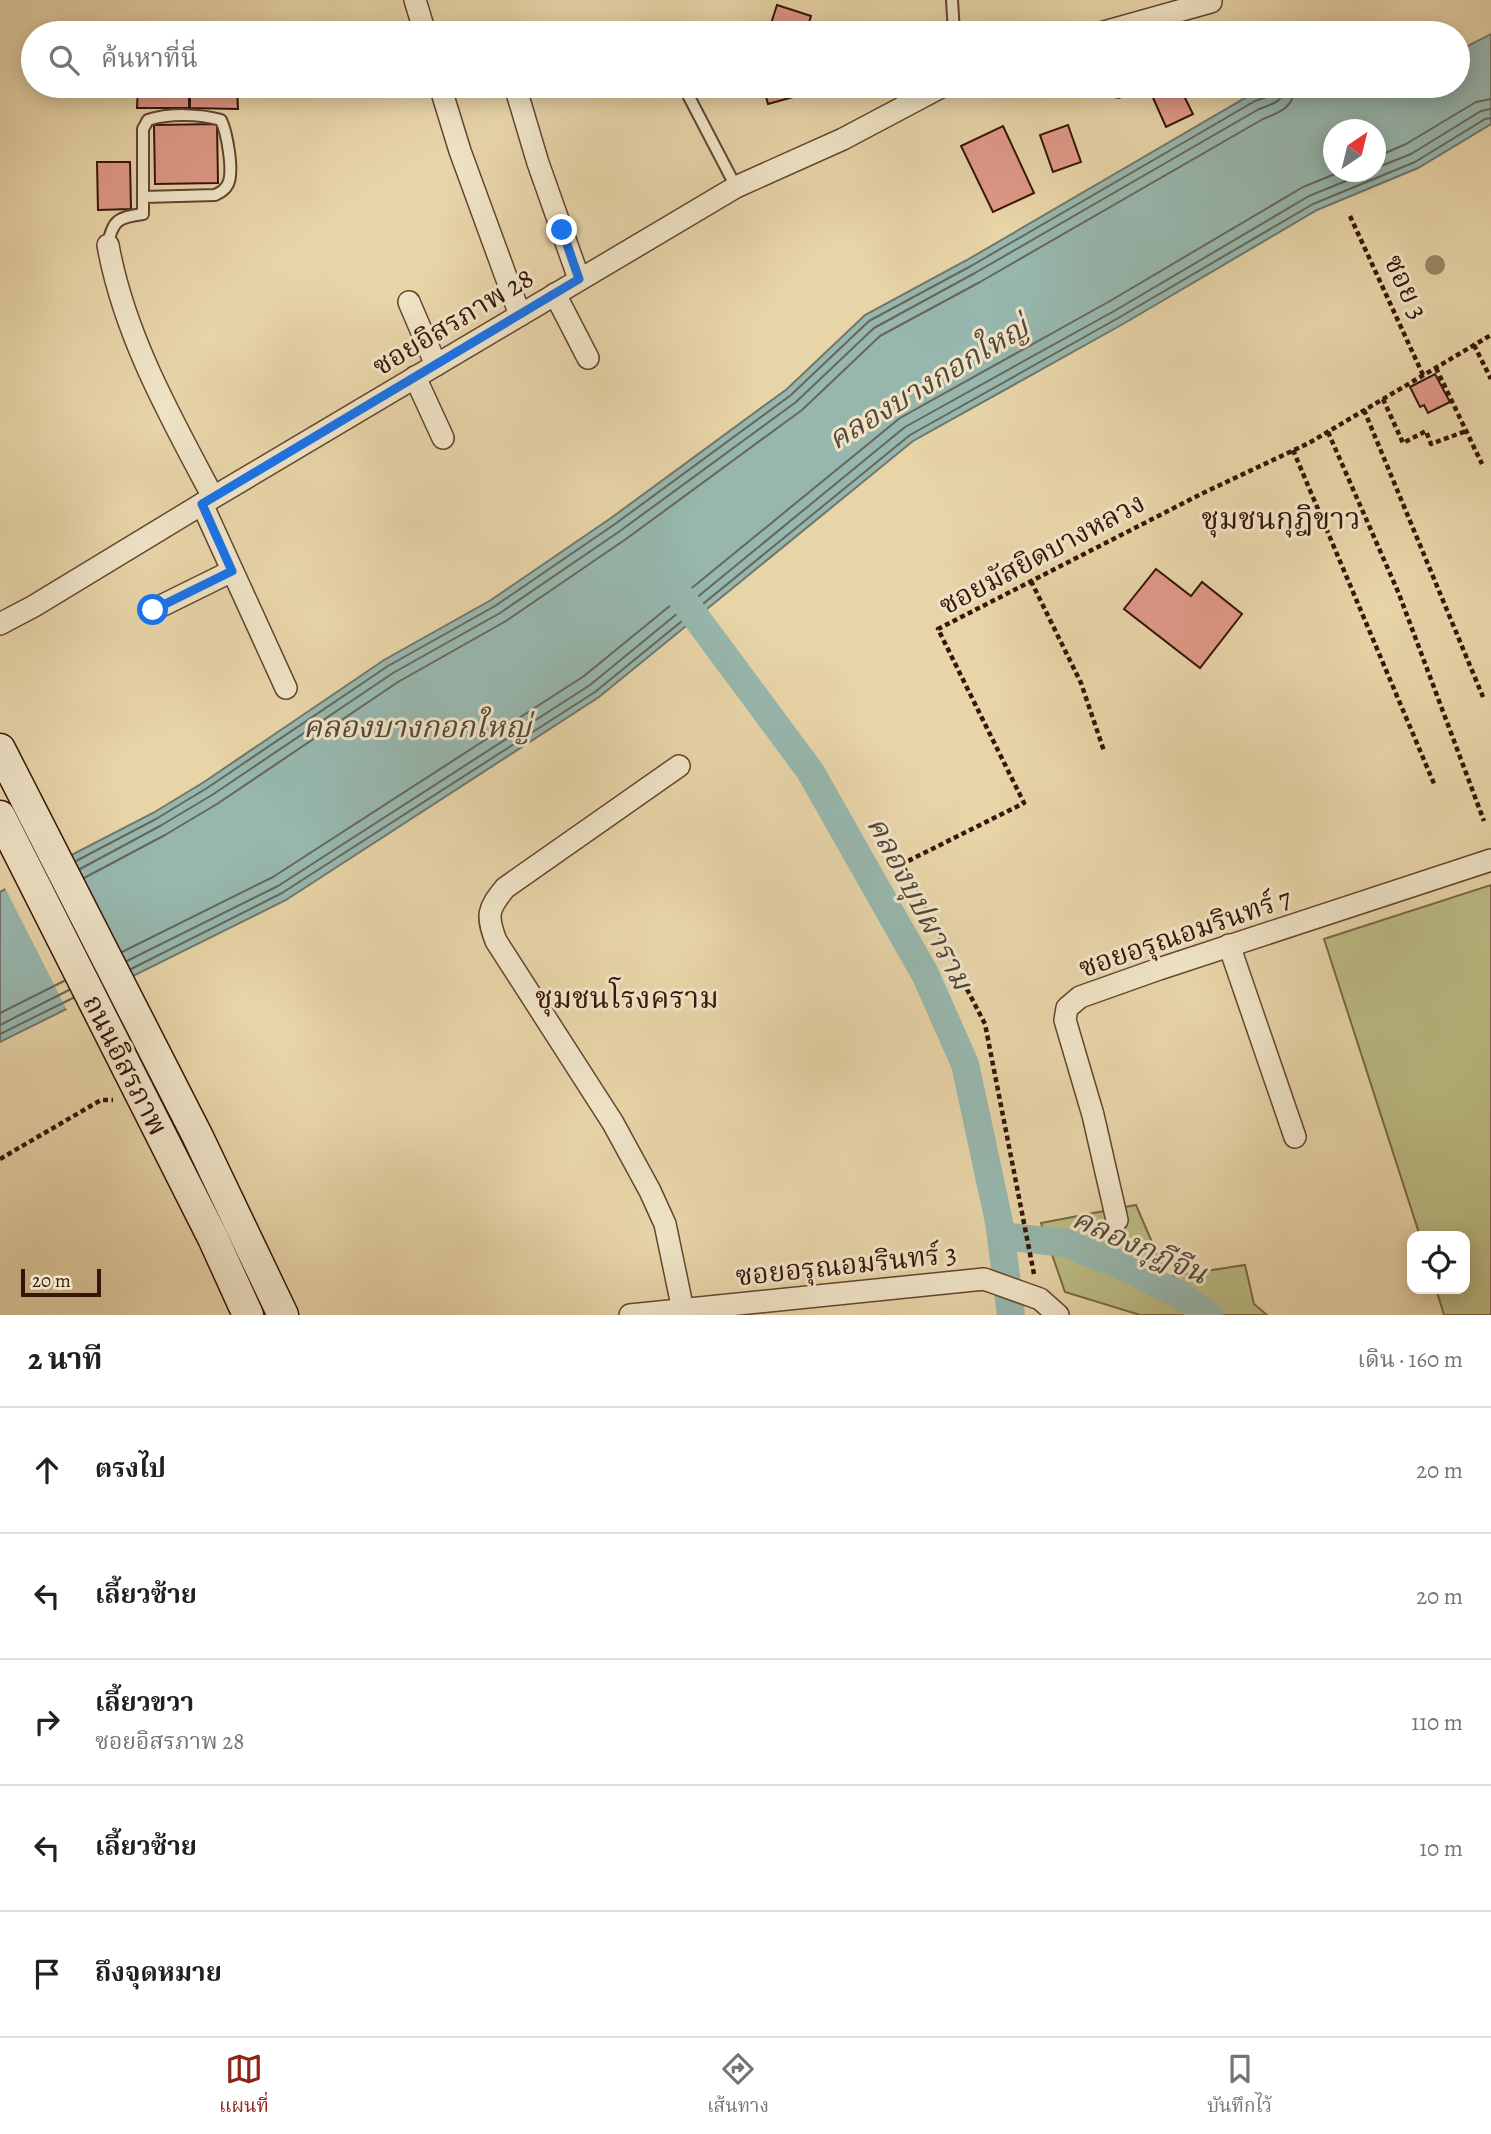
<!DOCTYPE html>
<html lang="th">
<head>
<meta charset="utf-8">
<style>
  :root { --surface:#fff; --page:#f2f2f2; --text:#202124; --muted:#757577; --line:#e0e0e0; --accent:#8f2418 }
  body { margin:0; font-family:Alegreya,"Noto Serif Thai",serif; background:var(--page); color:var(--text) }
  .controls { position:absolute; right:21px; bottom:21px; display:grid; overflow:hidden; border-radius:14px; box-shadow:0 4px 18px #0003 }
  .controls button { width:63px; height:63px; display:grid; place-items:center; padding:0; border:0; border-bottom:2px solid var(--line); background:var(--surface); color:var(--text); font:35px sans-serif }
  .compass { position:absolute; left:1323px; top:119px; width:63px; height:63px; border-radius:50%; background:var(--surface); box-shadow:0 4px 18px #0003; rotate:35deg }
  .scale { position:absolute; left:21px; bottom:18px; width:80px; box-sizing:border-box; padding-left:7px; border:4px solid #371508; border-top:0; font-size:19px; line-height:24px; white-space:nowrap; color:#371508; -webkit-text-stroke:5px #efe3c6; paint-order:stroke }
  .stop { position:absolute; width:21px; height:21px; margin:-16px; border:5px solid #1a73e8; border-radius:50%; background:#fff }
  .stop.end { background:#1a73e8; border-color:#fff; box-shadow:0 2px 7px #0008 }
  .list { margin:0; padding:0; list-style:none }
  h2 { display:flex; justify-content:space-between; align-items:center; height:91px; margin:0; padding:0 28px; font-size:30px }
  h2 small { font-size:23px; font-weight:400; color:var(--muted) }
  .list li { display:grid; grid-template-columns:46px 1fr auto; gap:21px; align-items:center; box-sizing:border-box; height:126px; padding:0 28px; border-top:2px solid var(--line) }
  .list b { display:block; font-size:26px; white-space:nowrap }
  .list p { margin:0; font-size:23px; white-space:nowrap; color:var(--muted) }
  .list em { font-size:23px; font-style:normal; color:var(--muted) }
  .icon { flex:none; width:38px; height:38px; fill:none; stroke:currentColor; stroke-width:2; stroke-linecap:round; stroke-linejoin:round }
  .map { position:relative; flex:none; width:1491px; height:1315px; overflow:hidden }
  .search { position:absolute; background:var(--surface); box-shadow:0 4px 18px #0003; left:21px; right:21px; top:21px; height:77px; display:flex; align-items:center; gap:18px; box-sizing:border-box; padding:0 24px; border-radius:38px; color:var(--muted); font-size:26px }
  .sheet { height:721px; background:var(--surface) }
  nav { display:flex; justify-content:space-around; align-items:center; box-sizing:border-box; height:98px; border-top:2px solid var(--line); background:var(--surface); font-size:19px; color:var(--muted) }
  nav a { display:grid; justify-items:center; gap:4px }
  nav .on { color:var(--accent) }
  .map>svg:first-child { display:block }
  .green { fill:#bbbb83; stroke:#796846; stroke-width:2 }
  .water { fill:#97b7ae; stroke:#71766c; stroke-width:2; fill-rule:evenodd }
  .pier { fill:#e7d4a7 }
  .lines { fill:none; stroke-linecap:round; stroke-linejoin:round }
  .shore { stroke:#67665b; stroke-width:2 }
  .canal { stroke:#97b7ae; stroke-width:28 }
  .building { fill:#df9887; stroke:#371508; stroke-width:2 }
  .lane-casing { stroke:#634530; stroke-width:14 }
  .street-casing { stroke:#634530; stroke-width:24 }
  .secondary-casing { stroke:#371508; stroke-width:33 }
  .path { stroke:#371508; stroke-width:4.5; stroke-dasharray:5 3.5; stroke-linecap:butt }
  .lane { stroke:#efe3c6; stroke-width:10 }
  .street { stroke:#efe3c6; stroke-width:21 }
  .secondary { stroke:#efe3c6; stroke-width:30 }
  .tree { fill:#9c8664 }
  .route { stroke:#1a73e8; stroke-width:9 }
  .labels { text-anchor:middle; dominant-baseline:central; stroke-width:6; stroke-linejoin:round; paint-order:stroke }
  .street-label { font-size:28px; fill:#371508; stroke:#efe3c6 }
  .water-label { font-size:30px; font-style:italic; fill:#54463a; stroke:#efe3c6 }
  .neighbourhood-label { font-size:30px; fill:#371508; stroke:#efe3c6 }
</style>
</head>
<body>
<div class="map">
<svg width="1491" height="1315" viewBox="0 0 1491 1315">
  <rect width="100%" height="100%" fill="#e7d4a7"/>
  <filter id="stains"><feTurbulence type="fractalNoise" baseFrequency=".00286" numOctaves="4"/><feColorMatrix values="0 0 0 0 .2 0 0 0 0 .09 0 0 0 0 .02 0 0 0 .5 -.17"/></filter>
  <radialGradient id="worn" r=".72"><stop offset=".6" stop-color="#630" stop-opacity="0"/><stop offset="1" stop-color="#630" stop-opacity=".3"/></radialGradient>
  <g class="green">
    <polygon points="1491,885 1491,1315 1444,1315 1436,1289 1465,1289 1465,1236 1420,1236 1324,939"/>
    <polygon points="1136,1205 1167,1277 1245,1265 1254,1304 1267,1315 1140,1315 1065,1292 1041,1223"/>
  </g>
  <path class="water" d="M 1491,34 L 1491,124 L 1418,168 L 1317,210 L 1123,324 L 913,441 L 599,697 L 286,900 L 0,1042 L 0,892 L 153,813 L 204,782 L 384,660 L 491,600 L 611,518 L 787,389 L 865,315 L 967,260 L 1252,94 L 1278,86 L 1458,86 L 1458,51 ZM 1334,130 L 1376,130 L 1376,172 L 1334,172 Z"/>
  <polygon class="pier" points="65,854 129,981 68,1012 4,886"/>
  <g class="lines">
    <g class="shore">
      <polyline points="1376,157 1406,144 1476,102 1491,99"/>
      <polyline points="1376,168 1411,154 1481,111 1491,109"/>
      <polyline points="76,861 156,819 207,788 388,666 495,606 615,524 791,395 869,321 971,266 1255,101 1272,95 1276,86"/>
      <path d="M 80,869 L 160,826 L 212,795 L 393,673 L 500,613 L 620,531 L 796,402 L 874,328 L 975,273 L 1259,109 C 1272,104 1284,102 1285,86"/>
      <path d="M 84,878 L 165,835 L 217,804 L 398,682 L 506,621 L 626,539 L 802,410 L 880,336 L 980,282 L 1263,119 C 1281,112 1294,107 1295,86"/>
      <polyline points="122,952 273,877 584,676 900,418 1110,301 1303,187 1340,172"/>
      <polyline points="127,961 278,886 590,685 905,427 1116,310 1309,196 1368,172"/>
      <polyline points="131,969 282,893 595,692 910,435 1120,317 1313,204 1415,162 1485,119 1491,118"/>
      <polyline points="0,1013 64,981"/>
      <polyline points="0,1025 69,990"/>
      <polyline points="0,1034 73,998"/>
    </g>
    <g class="canal">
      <polyline points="675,589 810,771 925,974 965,1064 999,1222 1011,1315"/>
      <polyline points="1001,1236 1065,1243 1115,1263 1180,1295 1209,1315"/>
    </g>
  </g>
  <g class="building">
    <polygon points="777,5 811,16 806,33 768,33"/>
    <polygon points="138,86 189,86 189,108 137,108"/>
    <polygon points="190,86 237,86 238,109 190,108"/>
    <polygon points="763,86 802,86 804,94 768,104"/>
    <polygon points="1163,86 1179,86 1193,114 1166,127 1150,91"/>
    <polygon points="217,124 218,183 155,184 154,125"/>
    <polygon points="1068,125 1081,162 1053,172 1040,135"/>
    <polygon points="1003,126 1034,193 993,212 961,146"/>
    <polygon points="97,162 130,162 131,209 98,210"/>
    <polygon points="1435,374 1450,402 1428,413 1424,405 1420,407 1410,387"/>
    <polygon points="1156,569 1191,596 1202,582 1242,614 1200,668 1124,609"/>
  </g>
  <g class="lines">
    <defs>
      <g id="lane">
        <polyline points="952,0 954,33"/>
        <polyline points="1116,86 1118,92"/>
        <polyline points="687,93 736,187"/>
        <path d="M 108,245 C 112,220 119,217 143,214 L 143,129 L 148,120 C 169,113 200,114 221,120 C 227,133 234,171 228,184 C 225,190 221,192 215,195 L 144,197"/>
      </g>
      <g id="street">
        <polyline points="415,0 425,33"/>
        <polyline points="1100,33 1211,2 1211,0"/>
        <polyline points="440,86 460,151 520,315"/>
        <polyline points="515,86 538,163 579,279"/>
        <path d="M 108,245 C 124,335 171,418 213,497"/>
        <polyline points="555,294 588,358"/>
        <polyline points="409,302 436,365"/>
        <polyline points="415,377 443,438"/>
        <polyline points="202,504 286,688"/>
        <polyline points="153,610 232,571"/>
        <polyline points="0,624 34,606 202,504 736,187 843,139 943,86"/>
        <path d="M 679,766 L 505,888 C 488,909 486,915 496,941 L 613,1123 L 650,1191 L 665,1224 L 683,1310"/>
        <polyline points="1229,945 1295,1137"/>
        <polyline points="1117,1220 1093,1115 1065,1020 1067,1008 1080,997 1159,969 1491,860"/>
        <polyline points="630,1315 984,1279 1040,1299 1058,1315"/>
      </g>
      <g id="secondary">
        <polyline points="0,749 198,1137 283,1315"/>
        <polyline points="0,816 213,1238 248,1315"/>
      </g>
    </defs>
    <use href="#lane" class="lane-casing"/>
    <use href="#street" class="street-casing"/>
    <use href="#secondary" class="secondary-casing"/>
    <g class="path">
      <polyline points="1350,216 1423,375"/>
      <polyline points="1474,345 1491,379"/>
      <polyline points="1436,368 1482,464"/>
      <polyline points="1383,399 1403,443 1426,431 1431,444 1466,431"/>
      <polyline points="1364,410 1483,697"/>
      <polyline points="1328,432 1399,594 1484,821"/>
      <polyline points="1293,450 1435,786"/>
      <polyline points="1031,581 1081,683 1104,751"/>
      <polyline points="0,1159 101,1100 113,1100"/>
      <polyline points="1034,1274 985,1024 902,864 1024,803 938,629 1201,494 1309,443 1491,335"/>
    </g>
    <use href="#lane" class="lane"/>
    <use href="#street" class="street"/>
    <use href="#secondary" class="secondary"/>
  </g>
  <circle class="tree" cx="1435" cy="265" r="10"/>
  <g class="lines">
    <polyline class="route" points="153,610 232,571 202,504 579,279 562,230"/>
  </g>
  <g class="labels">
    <g class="street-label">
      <text transform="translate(1406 287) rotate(65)">ซอย 3</text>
      <text transform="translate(453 322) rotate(-31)">ซอยอิสรภาพ 28</text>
      <text transform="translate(1042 554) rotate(-28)">ซอยมัสยิดบางหลวง</text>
      <text transform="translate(1185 933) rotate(-19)">ซอยอรุณอมรินทร์ 7</text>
      <text transform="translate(125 1065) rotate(63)">ถนนอิสรภาพ</text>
      <text transform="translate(846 1265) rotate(-6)">ซอยอรุณอมรินทร์ 3</text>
    </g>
    <g class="water-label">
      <text transform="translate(928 383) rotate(-31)">คลองบางกอกใหญ่</text>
      <text x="417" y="727">คลองบางกอกใหญ่</text>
      <text transform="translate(920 903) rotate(62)">คลองบุปผาราม</text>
      <text transform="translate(1140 1246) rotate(24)">คลองกุฎีจีน</text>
    </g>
    <g class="neighbourhood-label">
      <text x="1281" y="519">ชุมชนกุฎิขาว</text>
      <text x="627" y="998">ชุมชนโรงคราม</text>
    </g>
  </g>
  <rect width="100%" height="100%" filter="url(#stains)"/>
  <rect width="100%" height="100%" fill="url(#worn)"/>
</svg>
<div class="controls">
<button><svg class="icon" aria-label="locate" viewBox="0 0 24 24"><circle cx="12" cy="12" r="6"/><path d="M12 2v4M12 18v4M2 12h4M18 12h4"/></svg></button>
</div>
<svg class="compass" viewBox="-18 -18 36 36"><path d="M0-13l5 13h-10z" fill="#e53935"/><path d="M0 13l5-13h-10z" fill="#757577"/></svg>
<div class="scale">20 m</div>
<div class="stop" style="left:153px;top:610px"></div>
<div class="stop end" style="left:562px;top:230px"></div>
<div class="search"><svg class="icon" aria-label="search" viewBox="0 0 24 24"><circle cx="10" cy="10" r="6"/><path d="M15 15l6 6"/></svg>ค้นหาที่นี่</div>
</div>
<section class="sheet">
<h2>2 นาที<small>เดิน · 160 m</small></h2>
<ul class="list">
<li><svg class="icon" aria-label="ahead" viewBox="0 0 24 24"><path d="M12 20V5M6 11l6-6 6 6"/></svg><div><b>ตรงไป</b></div><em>20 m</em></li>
<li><svg class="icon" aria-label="left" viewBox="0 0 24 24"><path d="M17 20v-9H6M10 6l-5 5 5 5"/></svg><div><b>เลี้ยวซ้าย</b></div><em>20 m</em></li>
<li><svg class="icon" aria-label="right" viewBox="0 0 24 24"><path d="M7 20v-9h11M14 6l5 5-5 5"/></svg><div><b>เลี้ยวขวา</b><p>ซอยอิสรภาพ 28</p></div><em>110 m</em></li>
<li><svg class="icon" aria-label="left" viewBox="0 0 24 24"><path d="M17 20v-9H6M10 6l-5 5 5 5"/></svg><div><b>เลี้ยวซ้าย</b></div><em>10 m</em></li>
<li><svg class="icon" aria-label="arrive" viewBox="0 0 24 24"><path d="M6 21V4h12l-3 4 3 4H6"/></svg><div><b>ถึงจุดหมาย</b></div></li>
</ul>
</section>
<nav>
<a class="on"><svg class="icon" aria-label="map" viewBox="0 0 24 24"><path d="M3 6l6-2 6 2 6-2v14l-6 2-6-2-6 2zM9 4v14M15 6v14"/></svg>แผนที่</a>
<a><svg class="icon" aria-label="directions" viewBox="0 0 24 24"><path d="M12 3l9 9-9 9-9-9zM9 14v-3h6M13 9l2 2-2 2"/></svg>เส้นทาง</a>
<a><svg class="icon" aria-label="saved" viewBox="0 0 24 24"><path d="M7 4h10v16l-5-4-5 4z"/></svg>บันทึกไว้</a>
</nav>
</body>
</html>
